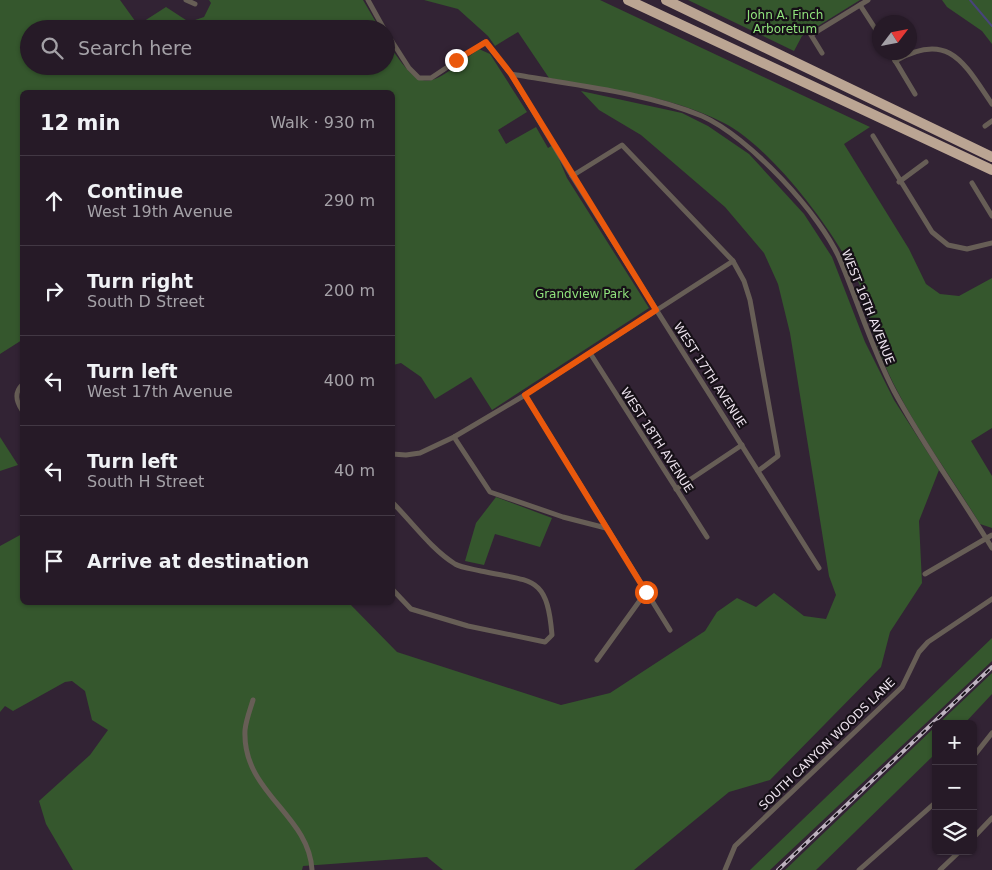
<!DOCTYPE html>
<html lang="en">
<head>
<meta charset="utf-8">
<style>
  :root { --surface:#261a27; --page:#2e232f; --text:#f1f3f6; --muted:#a4a1a7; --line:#423844 }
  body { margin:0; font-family:"DejaVu Sans",sans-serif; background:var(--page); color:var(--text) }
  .controls { position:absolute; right:15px; bottom:15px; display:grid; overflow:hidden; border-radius:8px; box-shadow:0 1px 4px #0004 }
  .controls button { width:45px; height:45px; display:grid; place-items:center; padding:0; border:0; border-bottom:1px solid var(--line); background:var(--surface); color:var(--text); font:25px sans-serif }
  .compass { position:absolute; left:872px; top:15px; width:45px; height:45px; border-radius:50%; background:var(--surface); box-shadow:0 1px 4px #0004; rotate:58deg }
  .stop { position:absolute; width:15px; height:15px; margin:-11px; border:4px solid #ea580c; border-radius:50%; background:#fff }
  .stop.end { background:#ea580c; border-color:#fff; box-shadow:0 1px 5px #0008 }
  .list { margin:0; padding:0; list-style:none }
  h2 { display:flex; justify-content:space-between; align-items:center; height:65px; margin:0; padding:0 20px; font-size:21px }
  h2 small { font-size:16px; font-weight:400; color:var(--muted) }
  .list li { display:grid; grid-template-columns:32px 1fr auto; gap:15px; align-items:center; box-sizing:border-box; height:90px; padding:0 20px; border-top:1px solid var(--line) }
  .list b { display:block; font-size:19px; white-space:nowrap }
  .list p { margin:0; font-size:16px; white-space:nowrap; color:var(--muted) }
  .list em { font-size:16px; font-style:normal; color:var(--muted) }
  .icon { flex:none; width:28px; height:28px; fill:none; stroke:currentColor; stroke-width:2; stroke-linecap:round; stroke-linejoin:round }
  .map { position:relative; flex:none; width:992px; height:870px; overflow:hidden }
  .search { position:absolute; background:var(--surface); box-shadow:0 1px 4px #0004; left:20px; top:20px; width:375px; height:55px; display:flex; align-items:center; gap:12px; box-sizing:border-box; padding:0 18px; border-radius:28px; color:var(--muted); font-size:19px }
  .panel { position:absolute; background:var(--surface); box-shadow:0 1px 4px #0004; left:20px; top:90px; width:375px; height:515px; border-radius:8px }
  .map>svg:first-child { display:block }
  .green { fill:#35572d }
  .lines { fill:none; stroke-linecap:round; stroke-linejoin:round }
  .stream { stroke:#48447c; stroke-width:2 }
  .street { stroke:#675e56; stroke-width:5 }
  .highway { stroke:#bba593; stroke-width:10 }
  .rail-casing { stroke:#beb3c0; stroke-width:4 }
  .rail { stroke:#161017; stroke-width:2; stroke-dasharray:5.5; stroke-linecap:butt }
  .route { stroke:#ea580c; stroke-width:6 }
  .labels { text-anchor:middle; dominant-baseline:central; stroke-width:4.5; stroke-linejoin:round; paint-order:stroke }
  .park-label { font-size:12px; fill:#90e37c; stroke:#161017 }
  .street-label { font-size:12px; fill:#ece2ed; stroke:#161017 }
</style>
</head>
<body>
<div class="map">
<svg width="992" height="870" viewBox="0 0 992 870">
  <rect width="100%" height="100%" fill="#322334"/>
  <g class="green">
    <path d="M 0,0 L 120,0 L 138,25 L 166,7 L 189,22 L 204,17 L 211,3 L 209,0 L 363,0 L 380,29 L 29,29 L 29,66 L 386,66 L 386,40 C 424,100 429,85 479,49 L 490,54 L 527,112 L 498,130 L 506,144 L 536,127 L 548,148 L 553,145 L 567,178 L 649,308 L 492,410 L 471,377 L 435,399 L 421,377 L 401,363 L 393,365 L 392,92 L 22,92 L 22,340 L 0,354 Z"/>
    <path d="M 424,0 L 600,0 L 870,127 L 844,144 L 909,249 L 926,284 L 940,294 L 959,296 L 992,278 L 992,428 L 971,441 L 992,476 L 992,528 L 980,524 C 946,468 903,413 879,351 C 872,333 869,312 863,293 C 844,242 773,148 724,123 C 670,95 608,90 549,78 L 518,32 L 495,46 L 488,36 L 458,9 Z"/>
    <polygon points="688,0 860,0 802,36 794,51"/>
    <polygon points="942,0 992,0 992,44 982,31 947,7"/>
    <polygon points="581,91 682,113 708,126 749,154 804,214 832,257 865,342 894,400 939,470 919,521 922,583 890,632 881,667 770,780 729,792 634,870 443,870 427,857 303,866 302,870 73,870 46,824 39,801 90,755 108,730 92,720 85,691 72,681 65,682 13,711 5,706 0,712 0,546 22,534 22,602 349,603 397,652 561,705 610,693 705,631 717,612 737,598 756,607 774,593 804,616 826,619 836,595 829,576 790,333 778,284 764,253 725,207 641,135 599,110"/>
    <polygon points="0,437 18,465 0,471"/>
    <polygon points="496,497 552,518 540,547 495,534 484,565 465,561 476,523"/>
    <polygon points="992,638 992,661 770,870 750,870"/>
    <polygon points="992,673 992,694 964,724 938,724"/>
    <polygon points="936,726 936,753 816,870 785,870"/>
  </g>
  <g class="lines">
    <polyline class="stream" points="970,0 992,26"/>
    <g class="street">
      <polyline points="186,0 195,4"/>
      <polyline points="368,0 384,29"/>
      <polyline points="860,5 880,36"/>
      <polyline points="386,32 409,68 419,78 431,78 485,42 511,74 572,176 819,568"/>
      <polyline points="890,52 915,94"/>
      <polyline points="822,53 811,35 868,0"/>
      <path d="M 895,61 C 949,30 964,63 992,104"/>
      <path d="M 511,74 C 573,85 644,92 702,116 C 748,136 822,215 841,262 C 859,305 872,349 894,391 C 923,445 960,495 992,548"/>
      <polyline points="985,126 992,121"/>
      <polyline points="873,136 932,232 948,245 967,249 992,243"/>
      <polyline points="572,176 622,145 733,261 744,281 750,300 778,456 758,471"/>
      <polyline points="899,182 926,162"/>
      <polyline points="972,183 992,216"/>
      <polyline points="590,353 707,537"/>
      <path d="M 22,385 C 14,393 16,401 22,410"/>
      <polyline points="525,395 670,630"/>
      <polyline points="454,437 490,492 563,517 606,528"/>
      <polyline points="392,454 406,455 420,453 454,437 525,395 733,261"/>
      <polyline points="676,489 742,445"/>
      <path d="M 392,502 C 412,522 431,549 455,564 C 462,568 473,569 481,571 C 533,582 547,575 552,635 L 545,642 L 468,626 L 411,609 L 392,589"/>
      <polyline points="925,574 992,535"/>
      <polyline points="597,660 646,592"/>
      <path d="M 253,700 C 250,710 246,720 245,730 C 242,793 309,814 312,870"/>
      <polyline points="973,757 992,733"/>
      <polyline points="973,838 992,818"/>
      <polyline points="725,870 735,846 902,687 919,652 928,642 992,599"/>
      <polyline points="859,870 936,802"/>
      <polyline points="940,870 960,851"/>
    </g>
    <g class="highway">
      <polyline points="628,0 992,170"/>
      <polyline points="666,0 992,157"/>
    </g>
    <defs>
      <polyline id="rail" points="778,870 992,667"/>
    </defs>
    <use href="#rail" class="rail-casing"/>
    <use href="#rail" class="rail"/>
  </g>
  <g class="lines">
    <polyline class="route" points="456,60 486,42 511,74 656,310 525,395 646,592"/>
  </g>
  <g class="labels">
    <g class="park-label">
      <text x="785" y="15">John A. Finch<tspan x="785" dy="14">Arboretum</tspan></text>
      <text x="582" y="294">Grandview Park</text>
    </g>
    <g class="street-label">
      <text transform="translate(868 307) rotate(68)">WEST 16TH AVENUE</text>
      <text transform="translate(710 375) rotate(57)">WEST 17TH AVENUE</text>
      <text transform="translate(657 440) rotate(57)">WEST 18TH AVENUE</text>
      <text transform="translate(827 744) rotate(-44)">SOUTH CANYON WOODS LANE</text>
    </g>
  </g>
</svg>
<div class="controls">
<button>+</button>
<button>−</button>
<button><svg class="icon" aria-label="layers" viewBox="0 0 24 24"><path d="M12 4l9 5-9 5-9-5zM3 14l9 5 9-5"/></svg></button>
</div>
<svg class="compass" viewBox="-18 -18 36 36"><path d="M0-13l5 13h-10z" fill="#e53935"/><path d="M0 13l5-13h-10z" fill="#a4a1a7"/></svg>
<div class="stop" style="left:646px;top:592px"></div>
<div class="stop end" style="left:456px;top:60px"></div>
<div class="search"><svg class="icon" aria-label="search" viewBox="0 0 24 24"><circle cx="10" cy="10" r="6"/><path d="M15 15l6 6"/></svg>Search here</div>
<section class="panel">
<h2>12 min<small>Walk · 930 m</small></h2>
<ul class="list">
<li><svg class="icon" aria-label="ahead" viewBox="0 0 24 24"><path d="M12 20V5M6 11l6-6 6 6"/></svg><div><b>Continue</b><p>West 19th Avenue</p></div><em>290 m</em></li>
<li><svg class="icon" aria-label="right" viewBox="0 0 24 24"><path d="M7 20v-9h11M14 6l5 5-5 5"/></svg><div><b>Turn right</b><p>South D Street</p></div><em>200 m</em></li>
<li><svg class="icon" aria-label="left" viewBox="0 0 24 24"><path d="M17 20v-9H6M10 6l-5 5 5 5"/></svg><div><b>Turn left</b><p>West 17th Avenue</p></div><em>400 m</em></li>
<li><svg class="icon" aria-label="left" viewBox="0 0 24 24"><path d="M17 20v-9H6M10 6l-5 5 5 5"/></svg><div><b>Turn left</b><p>South H Street</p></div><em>40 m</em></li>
<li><svg class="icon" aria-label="arrive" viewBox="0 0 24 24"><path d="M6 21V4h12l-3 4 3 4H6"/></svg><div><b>Arrive at destination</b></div></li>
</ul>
</section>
</div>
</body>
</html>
